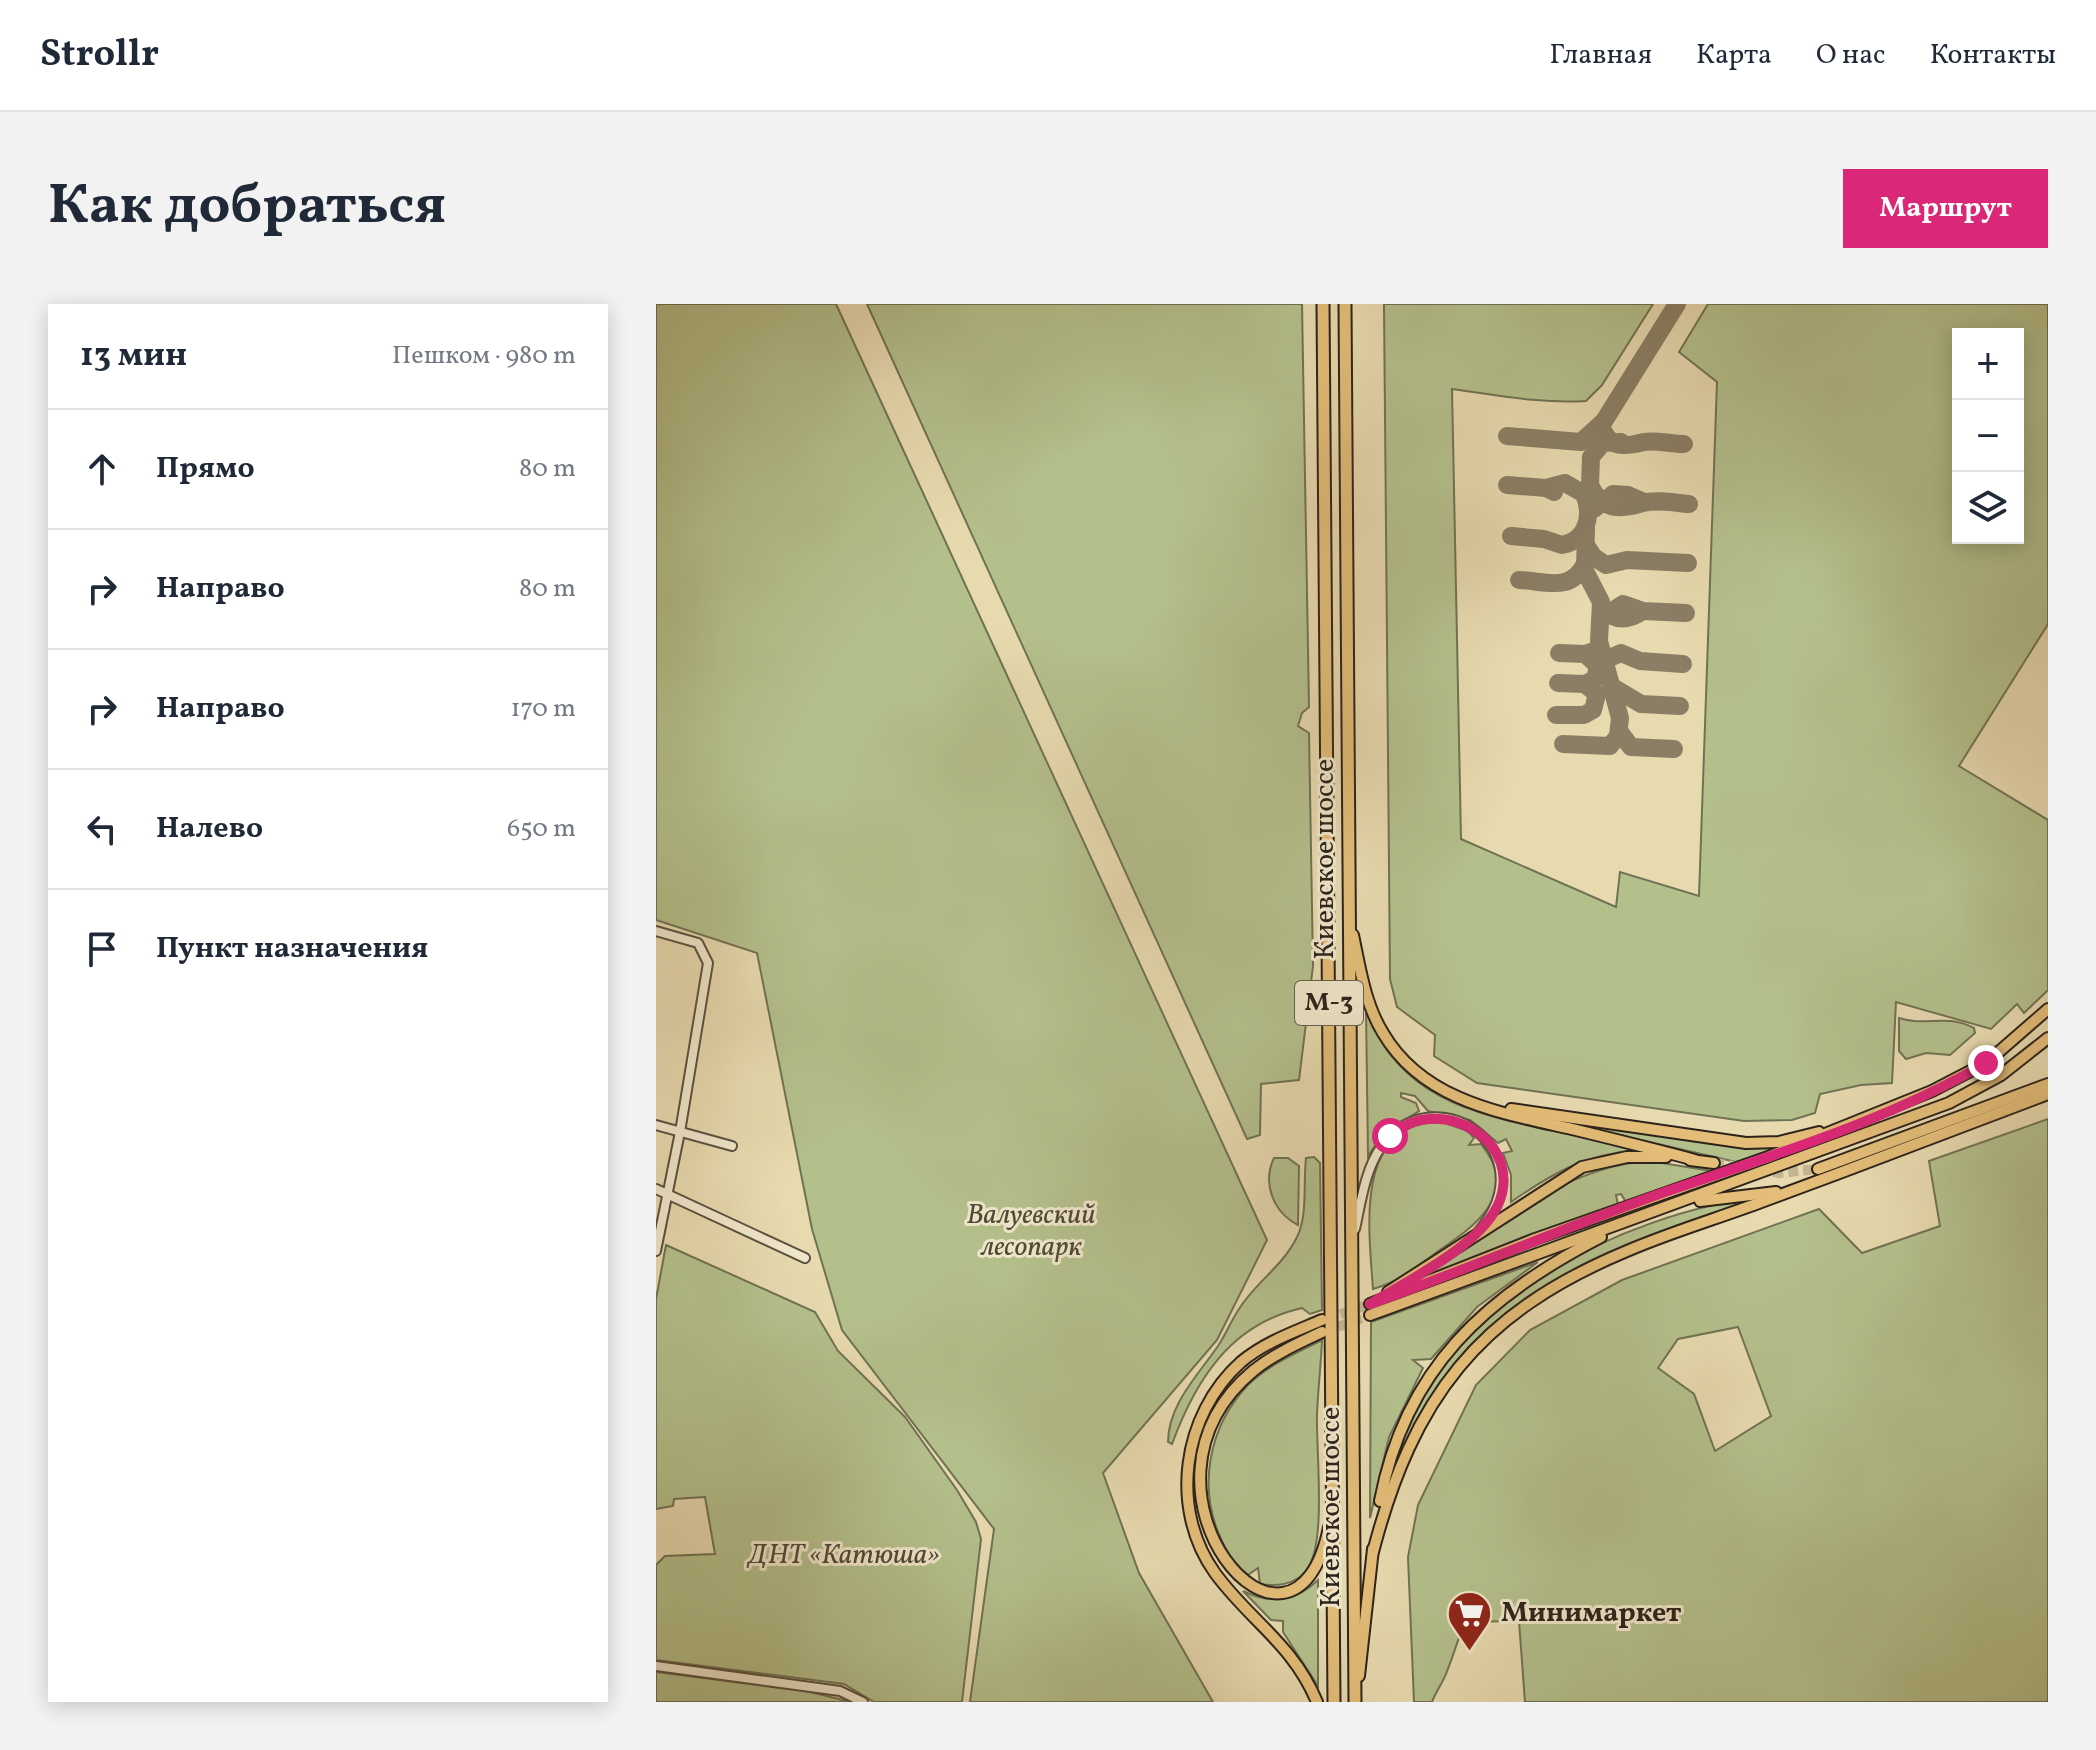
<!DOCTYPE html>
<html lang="ru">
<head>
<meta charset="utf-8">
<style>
  :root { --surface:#fff; --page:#f2f2f3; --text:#1f2937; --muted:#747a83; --line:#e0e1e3; --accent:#db2777 }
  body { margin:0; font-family:Vollkorn,serif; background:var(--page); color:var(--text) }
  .controls { position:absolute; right:24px; top:24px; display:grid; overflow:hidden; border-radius:0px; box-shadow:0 4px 20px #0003 }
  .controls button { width:72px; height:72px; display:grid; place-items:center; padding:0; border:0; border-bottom:2px solid var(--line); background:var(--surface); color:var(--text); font:40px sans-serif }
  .stop { position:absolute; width:24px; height:24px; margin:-18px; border:6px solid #db2777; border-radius:50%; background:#fff }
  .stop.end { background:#db2777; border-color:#fff; box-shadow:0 2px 8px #0008 }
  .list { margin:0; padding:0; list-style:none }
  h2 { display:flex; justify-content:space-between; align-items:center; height:104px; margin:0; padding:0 32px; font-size:34px }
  h2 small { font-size:26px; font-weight:400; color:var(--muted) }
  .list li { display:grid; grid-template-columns:52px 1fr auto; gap:24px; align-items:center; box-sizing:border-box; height:120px; padding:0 32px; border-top:2px solid var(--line) }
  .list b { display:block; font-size:30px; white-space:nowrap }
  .list em { font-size:26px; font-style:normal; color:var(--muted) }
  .icon { flex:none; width:44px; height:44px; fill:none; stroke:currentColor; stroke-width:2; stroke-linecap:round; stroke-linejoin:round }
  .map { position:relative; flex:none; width:1392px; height:1398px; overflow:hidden; border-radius:0px }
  header { display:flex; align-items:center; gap:48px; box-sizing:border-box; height:112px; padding:0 40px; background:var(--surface); border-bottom:2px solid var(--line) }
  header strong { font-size:38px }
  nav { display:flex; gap:44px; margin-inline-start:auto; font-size:28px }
  .intro { display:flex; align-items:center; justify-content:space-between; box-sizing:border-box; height:192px; padding:0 48px }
  h1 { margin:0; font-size:56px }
  .button { padding:20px 36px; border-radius:0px; background:var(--accent); color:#fff; font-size:28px; font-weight:700 }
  main { display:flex; gap:48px; padding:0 48px }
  aside { flex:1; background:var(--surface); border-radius:0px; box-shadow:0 4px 20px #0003 }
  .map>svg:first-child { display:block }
  .green { fill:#b4c08c; stroke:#707254; stroke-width:2; fill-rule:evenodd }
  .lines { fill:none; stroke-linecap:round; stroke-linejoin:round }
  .taxiway { stroke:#8a7e65; stroke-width:18 }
  .major-tunnel { stroke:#c2b591; stroke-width:10; stroke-dasharray:10 5; stroke-linecap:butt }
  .minor-casing { stroke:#5b5140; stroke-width:12 }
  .major-casing { stroke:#2c231b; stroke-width:14 }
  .highway-casing { stroke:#2c231b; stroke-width:15 }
  .minor { stroke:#f0e7cb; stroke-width:8 }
  .major { stroke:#e4bd78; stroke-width:10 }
  .highway { stroke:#e4bd78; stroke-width:11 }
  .route { stroke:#db2777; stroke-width:10 }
  .labels { text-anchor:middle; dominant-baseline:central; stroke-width:6; stroke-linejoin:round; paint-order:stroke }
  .shield { fill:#f0e7cb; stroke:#675e50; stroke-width:2 }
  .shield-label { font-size:26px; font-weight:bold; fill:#2c231b }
  .street-label { font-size:28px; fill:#2c231b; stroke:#f0e7cb }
  .park-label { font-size:28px; font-style:italic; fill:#4e4a37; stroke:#f0e7cb }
  .poi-label { font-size:28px; font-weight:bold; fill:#2c231b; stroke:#f0e7cb; text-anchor:start }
</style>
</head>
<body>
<header>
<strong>Strollr</strong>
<nav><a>Главная</a><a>Карта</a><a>О нас</a><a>Контакты</a></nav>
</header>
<div class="intro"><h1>Как добраться</h1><a class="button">Маршрут</a></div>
<main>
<aside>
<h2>13 мин<small>Пешком · 980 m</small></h2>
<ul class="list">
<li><svg class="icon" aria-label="ahead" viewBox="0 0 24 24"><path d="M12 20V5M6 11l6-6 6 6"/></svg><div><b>Прямо</b></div><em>80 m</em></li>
<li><svg class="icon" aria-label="right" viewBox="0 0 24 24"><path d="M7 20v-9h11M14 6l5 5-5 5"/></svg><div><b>Направо</b></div><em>80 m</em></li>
<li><svg class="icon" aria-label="right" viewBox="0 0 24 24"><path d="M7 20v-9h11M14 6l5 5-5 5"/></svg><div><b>Направо</b></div><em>170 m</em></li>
<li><svg class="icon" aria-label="left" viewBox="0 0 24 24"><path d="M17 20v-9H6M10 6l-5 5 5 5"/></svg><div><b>Налево</b></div><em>650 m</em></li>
<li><svg class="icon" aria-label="arrive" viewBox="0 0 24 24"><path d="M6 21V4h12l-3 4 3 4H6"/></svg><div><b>Пункт назначения</b></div></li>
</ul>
</aside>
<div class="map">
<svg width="1392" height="1398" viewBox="0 0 1392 1398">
  <rect width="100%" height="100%" fill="#e8daaf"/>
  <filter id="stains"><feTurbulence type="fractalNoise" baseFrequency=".0025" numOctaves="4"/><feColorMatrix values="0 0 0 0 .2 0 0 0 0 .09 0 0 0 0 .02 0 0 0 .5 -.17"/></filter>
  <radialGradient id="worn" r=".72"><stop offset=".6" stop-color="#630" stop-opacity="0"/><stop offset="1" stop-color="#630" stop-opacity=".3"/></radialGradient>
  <g class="green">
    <polygon points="0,0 180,0 611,936 561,1036 447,1169 483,1269 557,1398 314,1398 338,1225 186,1026 156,925 101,649 0,616"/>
    <polygon points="211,0 646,0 653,403 646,409 642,422 653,429 657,662 643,776 605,780 604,831 591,835"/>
    <path d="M 728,0 L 997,0 L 946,81 L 930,97 C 884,100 841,91 796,85 L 805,535 L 960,603 L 964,568 L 1043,592 L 1061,78 L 1023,48 L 1052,0 L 1392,0 L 1392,320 L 1303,462 L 1392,516 L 1392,686 L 1368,709 L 1361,700 L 1335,725 L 1240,698 L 1236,779 L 1205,781 L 1164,790 L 1159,809 L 1136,816 L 1088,817 L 821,779 L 778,752 L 779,731 L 741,703 L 734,675 ZM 1362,30 L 1362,234 L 1302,234 L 1302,30 Z"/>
    <path d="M 710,706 C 747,805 835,812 925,833 C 940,836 967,838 977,847 C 929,850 894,871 855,898 L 855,871 L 847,849 L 856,847 L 850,835 L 842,839 L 814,816 L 772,807 L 759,792 L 745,789 L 745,793 L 760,799 L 763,807 L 728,829 L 712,852 Z"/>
    <path d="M 1243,714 C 1271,723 1288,709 1318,724 L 1319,729 L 1294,751 L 1270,749 L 1250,755 L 1243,747 Z"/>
    <path d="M 1392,815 L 1392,1398 L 869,1398 L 863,1317 C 796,1318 813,1312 790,1370 C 786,1380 780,1387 776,1398 L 758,1398 L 752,1253 L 762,1201 L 820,1081 L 874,1026 L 966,976 L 1163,905 L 1206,949 L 1284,922 L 1273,857 ZM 1082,1023 L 1115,1112 L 1059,1147 L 1038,1090 L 1002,1064 L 1022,1035 Z"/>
    <path d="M 786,818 L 812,827 L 818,834 L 813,841 L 825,840 C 866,890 819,922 781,948 C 760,964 742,978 717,985 C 713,926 697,817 786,818 Z"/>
    <polygon points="907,818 1114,844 1115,846 1080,858"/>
    <path d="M 658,853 L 664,859 L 666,1006 L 654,1010 L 646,1004 C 575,1020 540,1075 516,1140 L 512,1138 C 512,1101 542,1071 562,1042 C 570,1030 575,1017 583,1005 C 599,979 627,962 641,933 C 652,911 647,879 650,854 Z"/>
    <path d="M 618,854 L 632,854 L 643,862 L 642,921 C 617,908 606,879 618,854 Z"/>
    <path d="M 993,857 L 1056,867 L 970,898 L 965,890 L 960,891 L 962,901 L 766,974 C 835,927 907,862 993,857 Z"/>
    <path d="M 1107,893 C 936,955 822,979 740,1158 C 765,1007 970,907 1107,893 Z"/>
    <polygon points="10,941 159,1008 182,1047 249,1113 301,1186 320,1218 325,1235 306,1398 218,1398 188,1380 0,1356 0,1261 9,1252 59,1250 49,1193 18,1195 17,1202 0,1205 0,995"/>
    <polygon points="882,958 821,1003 775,1055 757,1056 767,1064 733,1133 714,1214 715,1018"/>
    <path d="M 666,1036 C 665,1060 662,1085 661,1110 C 660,1147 670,1233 653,1262 C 642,1281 623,1283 604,1280 L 602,1264 L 592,1271 C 580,1264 572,1250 566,1237 C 541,1185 552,1123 592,1081 C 613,1060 641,1049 666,1036 Z"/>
    <path d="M 662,1276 L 662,1382 L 627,1328 L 627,1317 L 615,1316 L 587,1287 C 613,1300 640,1298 662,1276 Z"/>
    <polygon points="0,1368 150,1387 195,1398 0,1398"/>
  </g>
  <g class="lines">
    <g class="taxiway">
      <path d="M 1021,0 L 945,122 C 954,145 968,143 988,138 C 999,136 1016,140 1028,140"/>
      <polyline points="851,132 925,138 946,119"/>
      <path d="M 965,138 L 947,139 L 935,153 L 934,181 C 946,207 965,206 987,199 C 1000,195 1020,199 1033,200"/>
      <polyline points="851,181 890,184 898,188"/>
      <polyline points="938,205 957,190 972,191 988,198"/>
      <path d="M 855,232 L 888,235 L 906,241 C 931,236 937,212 928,190 L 909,179 L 890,184"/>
      <polyline points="929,240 938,253 950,261 971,256 1032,259"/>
      <path d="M 863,276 C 890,277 914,289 929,260"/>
      <path d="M 946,305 C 959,318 972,317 987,307"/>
      <polyline points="945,314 967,300 987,307 1030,309"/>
      <polyline points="903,349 929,350 938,347"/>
      <polyline points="943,366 951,355 965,349 984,357 1027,360"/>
      <polyline points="902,379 929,380 939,375 942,362 929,350"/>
      <polyline points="955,382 985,400 1024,402"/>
      <polyline points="900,411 928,411 937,406 941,390 929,380"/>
      <polyline points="963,427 975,443 1018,445"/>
      <polyline points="907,440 954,442 962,432 964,414 943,337 945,298 929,267 930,223"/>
    </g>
    <g class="major-tunnel">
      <polyline points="1058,859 1123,869 1162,865"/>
      <polyline points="670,1015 714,1000"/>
      <polyline points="668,1028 714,1011"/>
    </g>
    <defs>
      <g id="minor">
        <polyline points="0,627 42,639 52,659 24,828 0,947"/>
        <polyline points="0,821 76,842"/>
        <polyline points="0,885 149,954"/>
        <path d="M 699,925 C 705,898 709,866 725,843 C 776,770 893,844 823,927"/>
        <polyline points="0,1362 184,1387 207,1398"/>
      </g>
      <g id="major">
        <path d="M 697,631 C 704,664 709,700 727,729 C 767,797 845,809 916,825 C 957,835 998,845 1039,856"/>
        <polyline points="855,805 1090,839 1123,838 1163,828"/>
        <polyline points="1034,856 1058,859"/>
        <polyline points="1162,865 1392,780"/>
        <polyline points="1044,897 1120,888"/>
        <polyline points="732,988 926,863 971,853 1010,853"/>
        <polyline points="714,1000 879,935 1112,853 1276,787 1330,759 1392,705"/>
        <polyline points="714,1011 1293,799 1345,771 1392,734"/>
        <path d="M 666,1028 C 643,1039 618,1050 597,1067 C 456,1185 638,1398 673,1223"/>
        <path d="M 724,1197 C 749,1065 830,992 945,933"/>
        <path d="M 717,1248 C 757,1094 822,1009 971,947 C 1015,928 1063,914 1108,897 C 1203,862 1298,826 1392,790"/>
        <polyline points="703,1372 717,1245"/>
        <path d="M 661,1398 C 637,1340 594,1317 559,1269 C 513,1205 526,1111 585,1058 C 609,1038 638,1028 666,1016"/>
      </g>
      <g id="highway">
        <polyline points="667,0 678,1398"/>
        <polyline points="689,0 699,1398"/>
      </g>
    </defs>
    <use href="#minor" class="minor-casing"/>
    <use href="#major" class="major-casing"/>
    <use href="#highway" class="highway-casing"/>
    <use href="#minor" class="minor"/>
    <use href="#major" class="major"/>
    <use href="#highway" class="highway"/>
  </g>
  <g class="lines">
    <path class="route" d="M 734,832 C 785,786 872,839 841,903 C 821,943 751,977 714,1000 C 813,965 909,923 1009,888 C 1114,852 1234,816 1330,759"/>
  </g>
  <defs>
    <symbol id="supermarket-pin" viewBox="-11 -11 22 30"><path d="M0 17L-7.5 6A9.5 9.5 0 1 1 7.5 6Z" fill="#8f2418" stroke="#f0e7cb"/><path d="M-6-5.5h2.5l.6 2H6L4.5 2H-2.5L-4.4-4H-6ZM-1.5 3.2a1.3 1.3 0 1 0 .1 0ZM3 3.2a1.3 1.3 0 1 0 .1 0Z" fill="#fff"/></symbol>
  </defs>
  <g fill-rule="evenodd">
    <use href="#supermarket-pin" x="788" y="1284" width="51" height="69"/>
  </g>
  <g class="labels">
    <rect class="shield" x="639" y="677" width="68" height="44" rx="6"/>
    <g class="shield-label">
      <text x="673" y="699">М-3</text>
    </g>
    <g class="street-label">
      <text transform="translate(669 555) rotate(-90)">Киевское шоссе</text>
      <text transform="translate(675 1203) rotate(-90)">Киевское шоссе</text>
    </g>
    <g class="park-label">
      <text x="375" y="911">Валуевский<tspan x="375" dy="32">лесопарк</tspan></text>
      <text x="188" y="1251">ДНТ «Катюша»</text>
    </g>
    <g class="poi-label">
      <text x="845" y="1309">Минимаркет</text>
    </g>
  </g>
  <rect width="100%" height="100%" filter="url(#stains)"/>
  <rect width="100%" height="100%" fill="url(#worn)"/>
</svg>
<div class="controls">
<button>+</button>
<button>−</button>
<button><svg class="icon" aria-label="layers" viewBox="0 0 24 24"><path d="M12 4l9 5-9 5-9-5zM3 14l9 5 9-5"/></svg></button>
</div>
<div class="stop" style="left:734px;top:832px"></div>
<div class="stop end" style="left:1330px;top:759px"></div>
</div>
</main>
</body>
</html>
